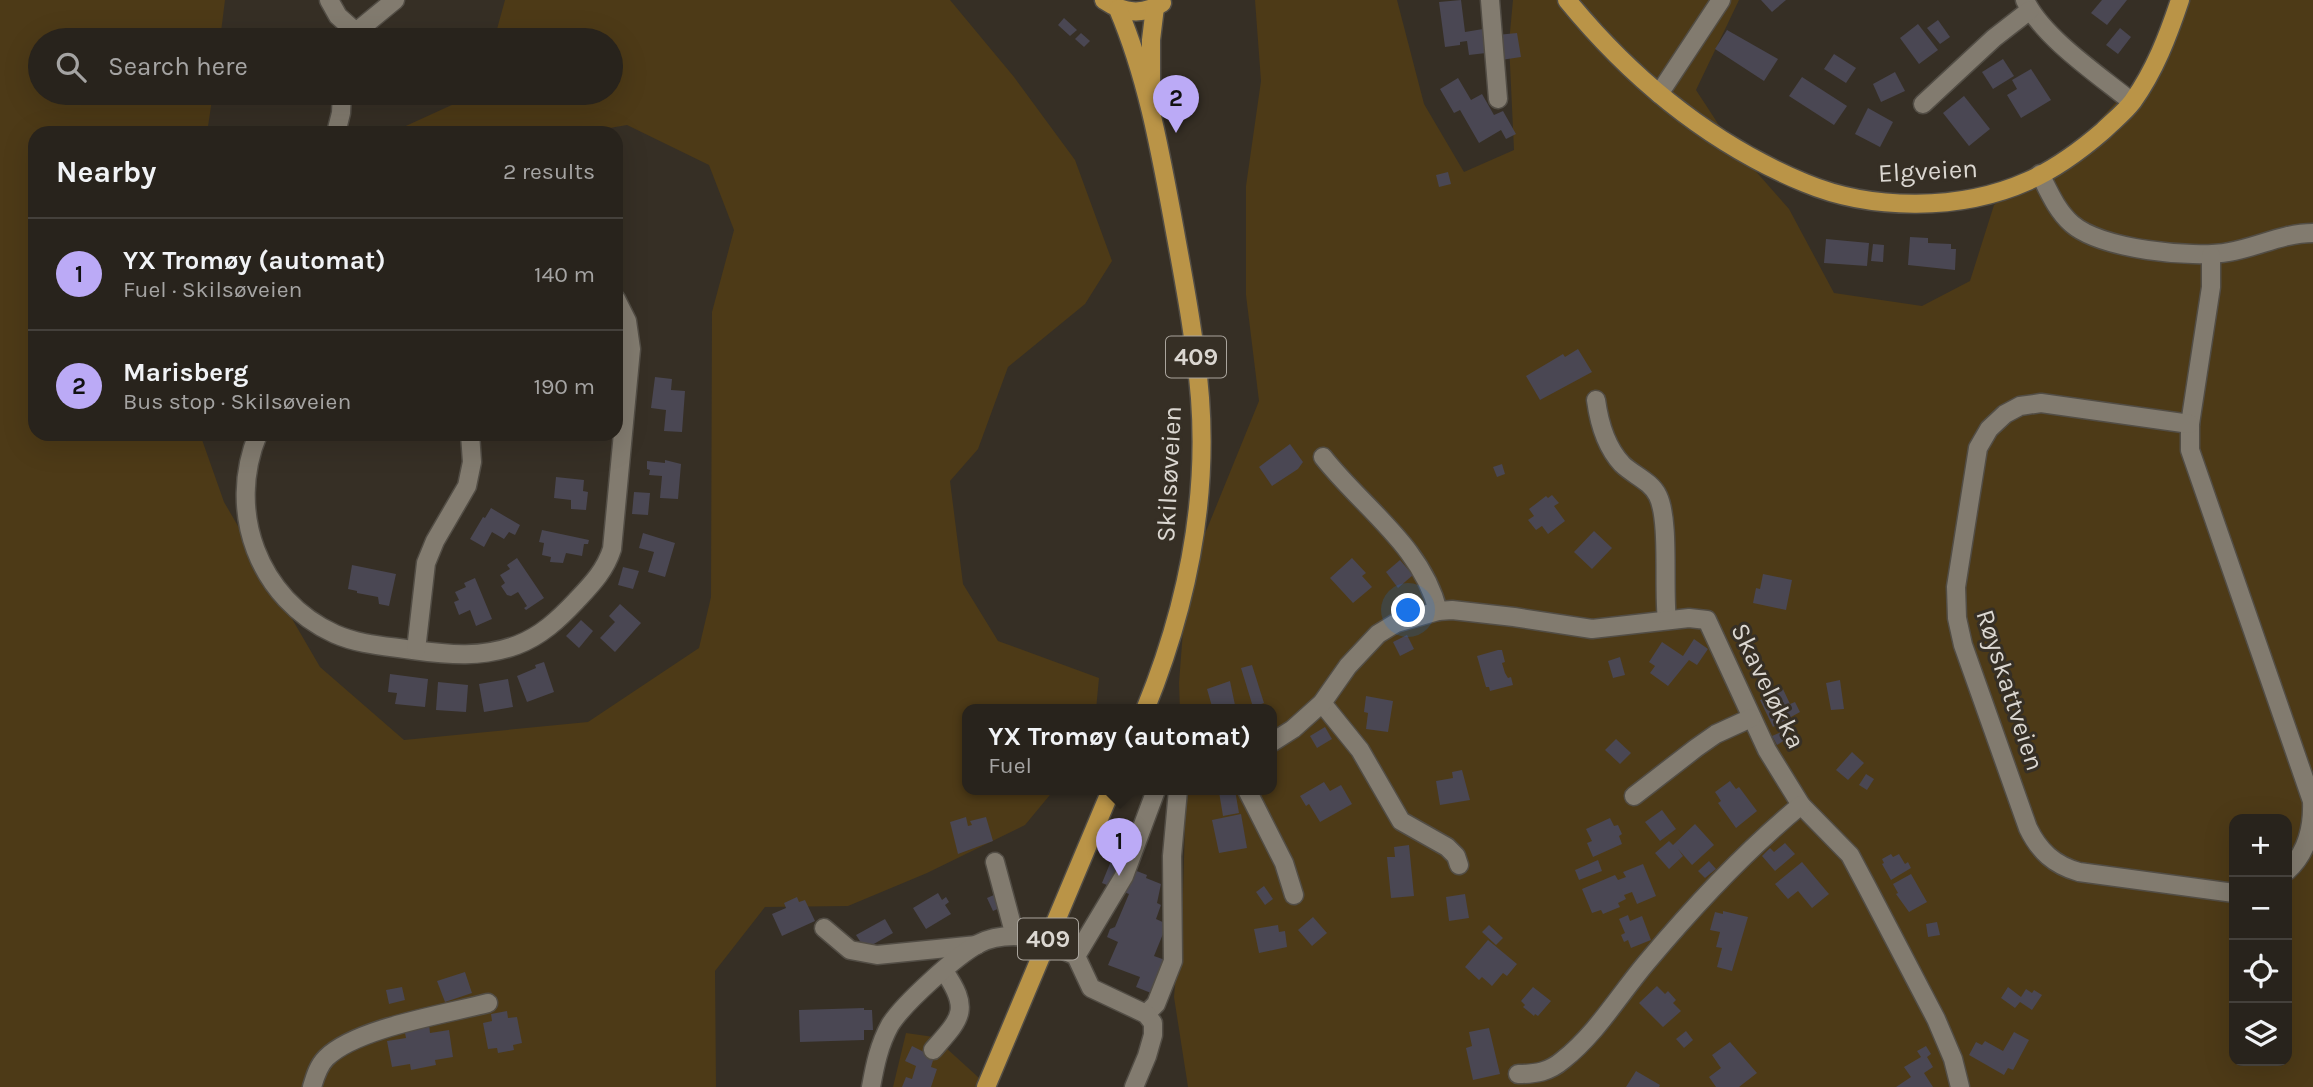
<!DOCTYPE html>
<html lang="en">
<head>
<meta charset="utf-8">
<style>
  :root { --surface:#28231c; --page:#302b25; --text:#f1f3f6; --muted:#a5a4a3; --line:#44403b; --accent:#bbaaf6 }
  body { margin:0; font-family:Karla,sans-serif; background:var(--page); color:var(--text) }
  .controls { position:absolute; right:21px; bottom:21px; display:grid; overflow:hidden; border-radius:14px; box-shadow:0 7px 28px #0002 }
  .controls button { width:63px; height:63px; display:grid; place-items:center; padding:0; border:0; border-bottom:2px solid var(--line); background:var(--surface); color:var(--text); font:35px sans-serif }
  .you { position:absolute; left:1409px; top:611px; width:24px; height:24px; margin:-18px; border:5px solid #fff; border-radius:50%; background:#1a73e8; box-shadow:0 0 0 10px #1a73e833 }
  .badge { display:grid; place-items:center; width:46px; height:46px; border-radius:50%; background:var(--accent); color:#111; font-size:23px; font-weight:700 }
  .pin { position:absolute; translate:-50% -58px; filter:drop-shadow(0 2px 4px #0008) }
  .pin::after { content:''; position:absolute; top:37px; width:24px; height:21px; background:inherit; clip-path:polygon(0 0,100% 0,50% 100%) }
  .popup { position:absolute; left:962px; top:704px; width:315px; height:91px; box-sizing:border-box; display:grid; place-content:center; border-radius:14px; background:var(--surface); filter:drop-shadow(0 2px 5px #0005); font-size:23px; white-space:nowrap; color:var(--muted) }
  .popup b { font-size:26px; color:var(--text) }
  .popup::after { content:''; position:absolute; left:50%; top:100%; margin-left:-14px; border:14px solid transparent; border-top-color:var(--surface) }
  .list { margin:0; padding:0; list-style:none }
  h2 { display:flex; justify-content:space-between; align-items:center; height:91px; margin:0; padding:0 28px; font-size:30px }
  h2 small { font-size:23px; font-weight:400; color:var(--muted) }
  .list li { display:grid; grid-template-columns:46px 1fr auto; gap:21px; align-items:center; box-sizing:border-box; height:112px; padding:0 28px; border-top:2px solid var(--line) }
  .list b { display:block; font-size:26px; white-space:nowrap }
  .list p { margin:0; font-size:23px; white-space:nowrap; color:var(--muted) }
  .list em { font-size:23px; font-style:normal; color:var(--muted) }
  .icon { flex:none; width:38px; height:38px; fill:none; stroke:currentColor; stroke-width:2; stroke-linecap:round; stroke-linejoin:round }
  .map { position:relative; flex:none; width:2313px; height:1087px; overflow:hidden }
  .search { position:absolute; background:var(--surface); box-shadow:0 7px 28px #0002; left:28px; top:28px; width:595px; height:77px; display:flex; align-items:center; gap:18px; box-sizing:border-box; padding:0 24px; border-radius:38px; color:var(--muted); font-size:26px }
  .panel { position:absolute; background:var(--surface); box-shadow:0 7px 28px #0002; left:28px; top:126px; width:595px; height:315px; border-radius:21px }
  .map>svg:first-child { display:block }
  .green { fill:#4d3a17; fill-rule:evenodd }
  .building { fill:#4a4753 }
  .lines { fill:none; stroke-linecap:round; stroke-linejoin:round }
  .minor-casing { stroke:#524d45; stroke-width:21 }
  .major-casing { stroke:#524d45; stroke-width:21 }
  .minor { stroke:#827b6f; stroke-width:18 }
  .major { stroke:#ba9447; stroke-width:18 }
  .labels { text-anchor:middle; dominant-baseline:central; stroke-width:6; stroke-linejoin:round; paint-order:stroke }
  .shield { fill:#362f25; stroke:#aaa59d; stroke-width:2 }
  .shield-label { font-size:24px; font-weight:bold; fill:#dbd7d1 }
  .street-label { font-size:26px; fill:#dbd7d1; stroke:#362f25 }
</style>
</head>
<body>
<div class="map">
<svg width="2313" height="1087" viewBox="0 0 2313 1087">
  <rect width="100%" height="100%" fill="#362f25"/>
  <g class="green">
    <polygon points="0,0 225,0 220,40 40,40 40,93 213,93 207,133 35,133 35,434 200,434 224,502 320,667 404,740 588,722 699,648 711,597 712,312 734,230 709,165 627,125 581,133 398,133 397,130 478,93 611,93 611,40 494,40 505,0 950,0 1014,77 1075,160 1112,261 1085,304 1008,367 978,449 950,481 963,584 998,641 1099,678 1096,710 967,710 967,790 1054,790 1025,825 927,873 848,906 765,907 715,971 716,1087 0,1087"/>
    <path d="M 1255,0 L 1397,0 L 1424,104 L 1464,172 L 1514,150 L 1509,43 L 1513,0 L 1739,0 L 1696,90 L 1730,142 L 1789,209 L 1834,293 L 1922,306 L 1970,281 L 1994,205 L 2080,141 L 2153,62 L 2172,0 L 2313,0 L 2313,1087 L 1188,1087 L 1174,997 L 1183,893 L 1186,790 L 1271,790 L 1271,710 L 1180,710 L 1179,683 L 1187,578 L 1259,401 L 1246,295 L 1246,186 L 1261,81 ZM 2234,819 L 2287,819 L 2287,1061 L 2234,1061 Z"/>
    <polygon points="906,1033 934,1037 989,1087 893,1087"/>
  </g>
  <g class="building">
    <polygon points="1461,0 1465,32 1483,29 1486,53 1469,55 1467,41 1460,42 1460,45 1445,47 1439,2"/>
    <polygon points="1761,0 1786,0 1772,12"/>
    <polygon points="2102,0 2127,0 2107,25 2091,13"/>
    <polygon points="1064,18 1077,30 1070,36 1058,25"/>
    <polygon points="1938,20 1950,37 1940,44 1927,28"/>
    <polygon points="1918,24 1938,50 1919,64 1900,38"/>
    <polygon points="2120,28 2131,37 2118,54 2106,45"/>
    <polygon points="1727,30 1778,59 1764,81 1715,49"/>
    <polygon points="1081,33 1090,41 1084,47 1075,39"/>
    <polygon points="1517,33 1521,57 1501,60 1497,35"/>
    <polygon points="1834,54 1856,68 1846,83 1824,69"/>
    <polygon points="2003,59 2014,76 1993,89 1982,72"/>
    <polygon points="2031,69 2051,100 2021,118 2007,95 2017,89 2012,80"/>
    <polygon points="1895,72 1905,91 1881,102 1873,84"/>
    <polygon points="1802,77 1847,106 1834,125 1789,96"/>
    <polygon points="1458,78 1471,100 1482,94 1494,115 1503,111 1516,134 1506,139 1501,130 1479,143 1460,110 1454,113 1440,89"/>
    <polygon points="1964,96 1990,129 1969,146 1943,113"/>
    <polygon points="1868,108 1893,122 1880,147 1855,134"/>
    <polygon points="1448,172 1451,184 1439,187 1436,175"/>
    <polygon points="1910,237 1928,238 1928,243 1951,244 1951,249 1956,249 1955,270 1908,265"/>
    <polygon points="1826,239 1869,243 1867,266 1824,263"/>
    <polygon points="1873,244 1884,245 1883,262 1871,261"/>
    <polygon points="1578,349 1592,372 1540,400 1526,376 1563,354 1565,357"/>
    <polygon points="655,377 672,379 671,390 685,391 682,432 664,431 666,410 651,408"/>
    <polygon points="559,434 583,434 582,441 558,439"/>
    <polygon points="1290,444 1303,462 1298,469 1272,486 1259,467"/>
    <polygon points="665,460 681,464 678,499 660,498 662,476 649,475 650,470 647,469 647,461 665,463"/>
    <polygon points="1502,464 1505,474 1497,477 1493,467"/>
    <polygon points="556,477 584,480 583,491 588,492 586,510 571,509 571,500 554,498"/>
    <polygon points="634,492 650,493 648,515 632,514"/>
    <polygon points="1552,495 1559,503 1554,506 1565,521 1548,534 1542,526 1536,530 1528,520 1534,516 1529,509 1546,496 1548,498"/>
    <polygon points="491,508 520,525 515,535 509,532 504,539 492,532 484,547 470,539 483,517 485,518"/>
    <polygon points="542,530 589,540 588,544 584,544 582,556 566,553 563,563 550,562 551,557 542,555 544,543 539,542"/>
    <polygon points="1594,531 1612,548 1592,569 1574,552"/>
    <polygon points="643,533 675,543 665,577 648,572 654,552 639,548"/>
    <polygon points="517,558 544,598 526,610 524,608 527,606 518,592 511,596 507,595 501,586 505,583 500,575 510,569 507,565"/>
    <polygon points="1352,558 1366,573 1362,576 1372,587 1353,603 1330,578"/>
    <polygon points="1400,560 1413,575 1398,588 1386,572"/>
    <polygon points="352,565 396,574 389,606 379,604 378,597 357,593 357,591 348,589"/>
    <polygon points="623,567 639,571 633,589 618,585"/>
    <polygon points="1763,574 1792,580 1786,610 1753,603 1756,588 1760,589"/>
    <polygon points="475,578 492,619 476,626 470,610 459,615 454,602 459,600 455,592 466,587 464,583"/>
    <polygon points="620,604 641,623 615,652 600,638 615,622 609,616"/>
    <polygon points="581,620 593,631 579,648 566,636"/>
    <polygon points="1407,635 1414,649 1400,656 1393,642"/>
    <polygon points="1694,639 1708,649 1697,665 1689,660 1668,686 1650,673 1655,666 1649,662 1662,642 1683,656"/>
    <polygon points="1498,650 1502,650 1505,662 1502,663 1505,673 1508,678 1511,677 1513,685 1490,691 1489,687 1486,687 1477,656"/>
    <polygon points="1620,657 1625,675 1613,678 1608,661"/>
    <polygon points="544,662 554,692 527,702 517,676 536,668 535,665"/>
    <polygon points="1252,665 1264,703 1253,707 1241,668"/>
    <polygon points="390,674 428,679 425,707 395,704 397,693 388,692"/>
    <polygon points="508,679 513,707 484,712 479,684"/>
    <polygon points="1840,680 1844,709 1831,710 1826,683"/>
    <polygon points="1230,681 1236,710 1213,710 1207,689"/>
    <polygon points="438,682 468,685 466,712 436,710"/>
    <polygon points="1776,687 1778,692 1783,689 1790,704 1795,702 1800,712 1773,727 1760,700 1767,698 1764,693"/>
    <polygon points="1366,696 1393,701 1388,732 1366,729 1368,713 1364,712"/>
    <polygon points="1325,727 1332,739 1317,748 1310,736"/>
    <polygon points="1781,732 1785,740 1777,745 1772,736"/>
    <polygon points="1616,739 1631,753 1620,764 1605,750"/>
    <polygon points="1852,752 1864,763 1848,780 1836,770"/>
    <polygon points="1462,770 1470,800 1440,805 1436,781 1453,778 1452,772"/>
    <polygon points="1866,774 1874,779 1867,790 1859,785"/>
    <polygon points="1730,781 1736,789 1739,787 1757,811 1736,828 1718,803 1721,801 1715,792"/>
    <polygon points="1324,782 1330,791 1341,785 1352,804 1320,822 1309,804 1306,806 1300,796"/>
    <polygon points="1235,790 1239,813 1223,816 1219,792"/>
    <polygon points="1662,810 1676,829 1660,841 1645,822"/>
    <polygon points="1241,814 1247,848 1219,853 1212,820"/>
    <polygon points="966,817 968,826 972,825 970,821 986,817 993,841 958,854 950,822"/>
    <polygon points="1610,818 1614,826 1618,825 1622,834 1619,836 1622,844 1593,857 1587,843 1592,841 1586,829"/>
    <polygon points="1695,824 1714,845 1692,865 1678,849 1683,856 1669,869 1655,853 1669,841 1673,845"/>
    <polygon points="1785,843 1795,854 1775,871 1762,856 1770,848 1774,852"/>
    <polygon points="1409,845 1414,896 1391,898 1387,857 1395,857 1394,847"/>
    <polygon points="1891,854 1893,857 1899,854 1905,864 1908,862 1911,868 1891,880 1882,864 1884,863 1882,859"/>
    <polygon points="1598,860 1602,871 1579,880 1575,870"/>
    <polygon points="1111,861 1147,875 1146,878 1161,884 1157,903 1161,905 1156,919 1167,924 1154,956 1165,960 1151,993 1136,987 1140,977 1108,965 1118,942 1107,937 1110,929 1115,927 1129,894 1102,883"/>
    <polygon points="1709,861 1716,869 1705,878 1698,871"/>
    <polygon points="1802,862 1829,894 1812,908 1798,891 1788,899 1775,884"/>
    <polygon points="1643,864 1656,896 1637,904 1632,892 1624,895 1626,899 1618,903 1620,907 1603,914 1601,910 1592,913 1582,889 1615,875 1618,880 1626,877 1623,872"/>
    <polygon points="1911,874 1927,902 1909,912 1896,894 1898,893 1893,884"/>
    <polygon points="1264,886 1273,899 1265,905 1256,892"/>
    <polygon points="938,893 942,900 946,897 949,902 945,905 951,914 926,929 913,908"/>
    <polygon points="996,894 1002,907 993,911 987,898"/>
    <polygon points="1465,894 1469,918 1449,921 1446,897"/>
    <polygon points="797,897 799,902 805,900 815,921 782,936 772,914 786,908 784,903"/>
    <polygon points="1723,911 1748,917 1732,971 1717,967 1722,948 1716,947 1720,932 1710,930 1715,912 1723,914"/>
    <polygon points="1628,915 1630,921 1642,916 1651,940 1631,948 1628,940 1624,942 1621,935 1625,933 1619,919"/>
    <polygon points="1313,917 1327,933 1312,946 1298,930"/>
    <polygon points="885,919 893,933 865,949 856,935"/>
    <polygon points="1937,922 1940,935 1928,937 1926,924"/>
    <polygon points="1278,925 1279,932 1285,931 1287,947 1259,953 1254,929"/>
    <polygon points="1489,925 1503,938 1496,945 1482,932"/>
    <polygon points="1488,940 1517,964 1507,976 1503,973 1492,986 1482,977 1479,980 1465,967"/>
    <polygon points="465,972 472,993 445,1002 437,981"/>
    <polygon points="1657,986 1665,994 1668,991 1676,1000 1673,1003 1681,1011 1663,1027 1639,1003"/>
    <polygon points="402,987 405,1000 389,1004 386,990"/>
    <polygon points="1533,987 1551,1001 1538,1016 1535,1014 1534,1016 1523,1007 1525,1005 1521,1001"/>
    <polygon points="2008,987 2021,997 2026,989 2032,993 2034,990 2042,995 2032,1010 2020,1002 2015,1008 2001,998"/>
    <polygon points="864,1008 864,1010 872,1010 873,1030 864,1030 864,1040 800,1042 799,1010"/>
    <polygon points="507,1011 508,1018 517,1017 522,1043 513,1045 514,1050 498,1053 497,1048 488,1049 483,1023 492,1021 491,1014"/>
    <polygon points="429,1024 430,1033 449,1030 453,1057 435,1060 436,1065 411,1070 410,1064 392,1067 387,1041 406,1038 404,1028"/>
    <polygon points="1489,1028 1500,1074 1473,1080 1466,1048 1472,1046 1469,1032"/>
    <polygon points="1686,1031 1693,1040 1684,1048 1676,1039"/>
    <polygon points="2014,1032 2029,1040 2013,1070 2008,1068 2004,1075 1969,1055 1976,1042 1982,1045 1985,1041 2003,1051"/>
    <polygon points="1730,1042 1757,1073 1739,1087 1716,1087 1709,1077 1721,1068 1712,1055"/>
    <polygon points="912,1046 934,1057 931,1067 937,1069 931,1087 902,1087 906,1077 912,1079 916,1066 905,1061"/>
    <polygon points="1926,1046 1931,1054 1927,1057 1933,1067 1924,1073 1933,1087 1896,1087 1911,1077 1904,1067 1921,1057 1917,1051"/>
    <polygon points="1636,1071 1660,1085 1659,1087 1626,1087"/>
  </g>
  <g class="lines">
    <defs>
      <g id="minor">
        <polyline points="329,0 338,16 356,32"/>
        <polyline points="1490,0 1498,99"/>
        <path d="M 2025,0 C 2042,37 2100,76 2132,102"/>
        <polyline points="352,40 356,32 395,0"/>
        <polyline points="1659,94 1721,0"/>
        <polyline points="1923,104 1994,38 2030,10"/>
        <polyline points="336,133 341,113 342,93"/>
        <path d="M 2040,174 C 2049,192 2057,211 2072,224 C 2101,249 2192,259 2229,252 C 2258,247 2283,233 2313,233"/>
        <path d="M 2211,255 L 2211,287 L 2190,424 L 2190,450 L 2312,801 C 2313,827 2307,853 2287,871"/>
        <path d="M 1596,400 C 1599,422 1606,447 1622,464 C 1633,475 1651,481 1658,496 C 1670,521 1663,589 1667,620"/>
        <path d="M 2190,424 L 2041,403 L 2020,406 L 2005,414 L 1989,429 L 1978,448 L 1956,587 L 1957,618 L 1963,645 L 2028,828 C 2039,851 2054,865 2079,872 L 2234,893"/>
        <path d="M 258,434 C 226,511 258,599 335,634 C 360,645 387,646 413,650 C 450,655 482,658 517,645 C 541,636 559,619 576,601 C 591,585 605,571 612,549 L 631,349 L 627,321 L 616,299"/>
        <path d="M 1323,457 C 1362,507 1422,546 1438,611"/>
        <polyline points="416,650 426,563 435,541 467,486 472,462 470,434"/>
        <polyline points="1322,703 1360,750 1401,821 1447,847 1456,856 1459,865"/>
        <polyline points="1271,743 1293,729 1322,703 1348,666 1378,634 1396,623 1438,611 1452,610 1514,617 1592,629 1689,618 1707,620 1767,750 1801,805 1850,855 1867,887 1936,1019 1953,1059 1960,1087"/>
        <polyline points="1247,790 1284,863 1294,895"/>
        <polyline points="1634,796 1696,748 1716,734 1751,718"/>
        <polyline points="995,862 1015,936"/>
        <polyline points="824,928 850,950 877,955 977,945"/>
        <polyline points="1076,956 1124,876 1156,790"/>
        <polyline points="1146,1014 1156,1004 1173,961 1172,856 1178,790"/>
        <path d="M 933,1050 C 961,1018 971,1010 944,971"/>
        <path d="M 1518,1074 C 1536,1074 1549,1072 1563,1060 C 1597,1033 1619,995 1647,962 C 1694,906 1744,852 1801,805"/>
        <path d="M 312,1087 C 315,1077 318,1066 326,1058 C 356,1028 446,1014 488,1003"/>
        <path d="M 871,1087 C 875,1065 879,1045 890,1025 C 903,1004 956,956 978,944 C 989,938 1002,936 1014,936 C 1036,936 1057,947 1076,956 L 1091,988 L 1146,1014 L 1153,1023 L 1153,1035 L 1147,1056 L 1134,1087"/>
      </g>
      <g id="major">
        <path d="M 1104,0 C 1123,13 1142,16 1162,3"/>
        <path d="M 1567,0 C 1631,78 1711,144 1805,183 C 1872,211 1961,211 2028,181 C 2055,169 2081,150 2103,131 C 2113,121 2125,112 2133,101 C 2155,70 2168,36 2180,0"/>
        <path d="M 1118,9 C 1146,75 1159,145 1172,215 C 1183,276 1195,336 1200,398 C 1208,505 1185,612 1145,710"/>
        <polyline points="1151,88 1151,40 1155,7"/>
        <polyline points="986,1087 1111,790"/>
      </g>
    </defs>
    <use href="#minor" class="minor-casing"/>
    <use href="#major" class="major-casing"/>
    <use href="#minor" class="minor"/>
    <use href="#major" class="major"/>
  </g>
  <g class="labels">
    <g class="shield">
      <rect x="1166" y="336.5" width="60" height="41" rx="5"/>
      <rect x="1018" y="918.5" width="60" height="41" rx="5"/>
    </g>
    <g class="shield-label">
      <text x="1196" y="357">409</text>
      <text x="1048" y="939">409</text>
    </g>
    <g class="street-label">
      <text transform="translate(1928 171) rotate(-3)">Elgveien</text>
      <text transform="translate(1169 474) rotate(-87)">Skilsøveien</text>
      <text transform="translate(1768 686) rotate(64)">Skaveløkka</text>
      <text transform="translate(2010 690) rotate(72)">Røyskattveien</text>
    </g>
  </g>
</svg>
<div class="controls">
<button>+</button>
<button>−</button>
<button><svg class="icon" aria-label="locate" viewBox="0 0 24 24"><circle cx="12" cy="12" r="6"/><path d="M12 2v4M12 18v4M2 12h4M18 12h4"/></svg></button>
<button><svg class="icon" aria-label="layers" viewBox="0 0 24 24"><path d="M12 4l9 5-9 5-9-5zM3 14l9 5 9-5"/></svg></button>
</div>
<div class="you"></div>
<div class="pin badge" style="left:1119px;top:876px">1</div>
<div class="popup"><b>YX Tromøy (automat)</b>Fuel</div>
<div class="pin badge" style="left:1176px;top:133px">2</div>
<div class="search"><svg class="icon" aria-label="search" viewBox="0 0 24 24"><circle cx="10" cy="10" r="6"/><path d="M15 15l6 6"/></svg>Search here</div>
<section class="panel">
<h2>Nearby<small>2 results</small></h2>
<ul class="list">
<li><span class="badge">1</span><div><b>YX Tromøy (automat)</b><p>Fuel · Skilsøveien</p></div><em>140 m</em></li>
<li><span class="badge">2</span><div><b>Marisberg</b><p>Bus stop · Skilsøveien</p></div><em>190 m</em></li>
</ul>
</section>
</div>
</body>
</html>
